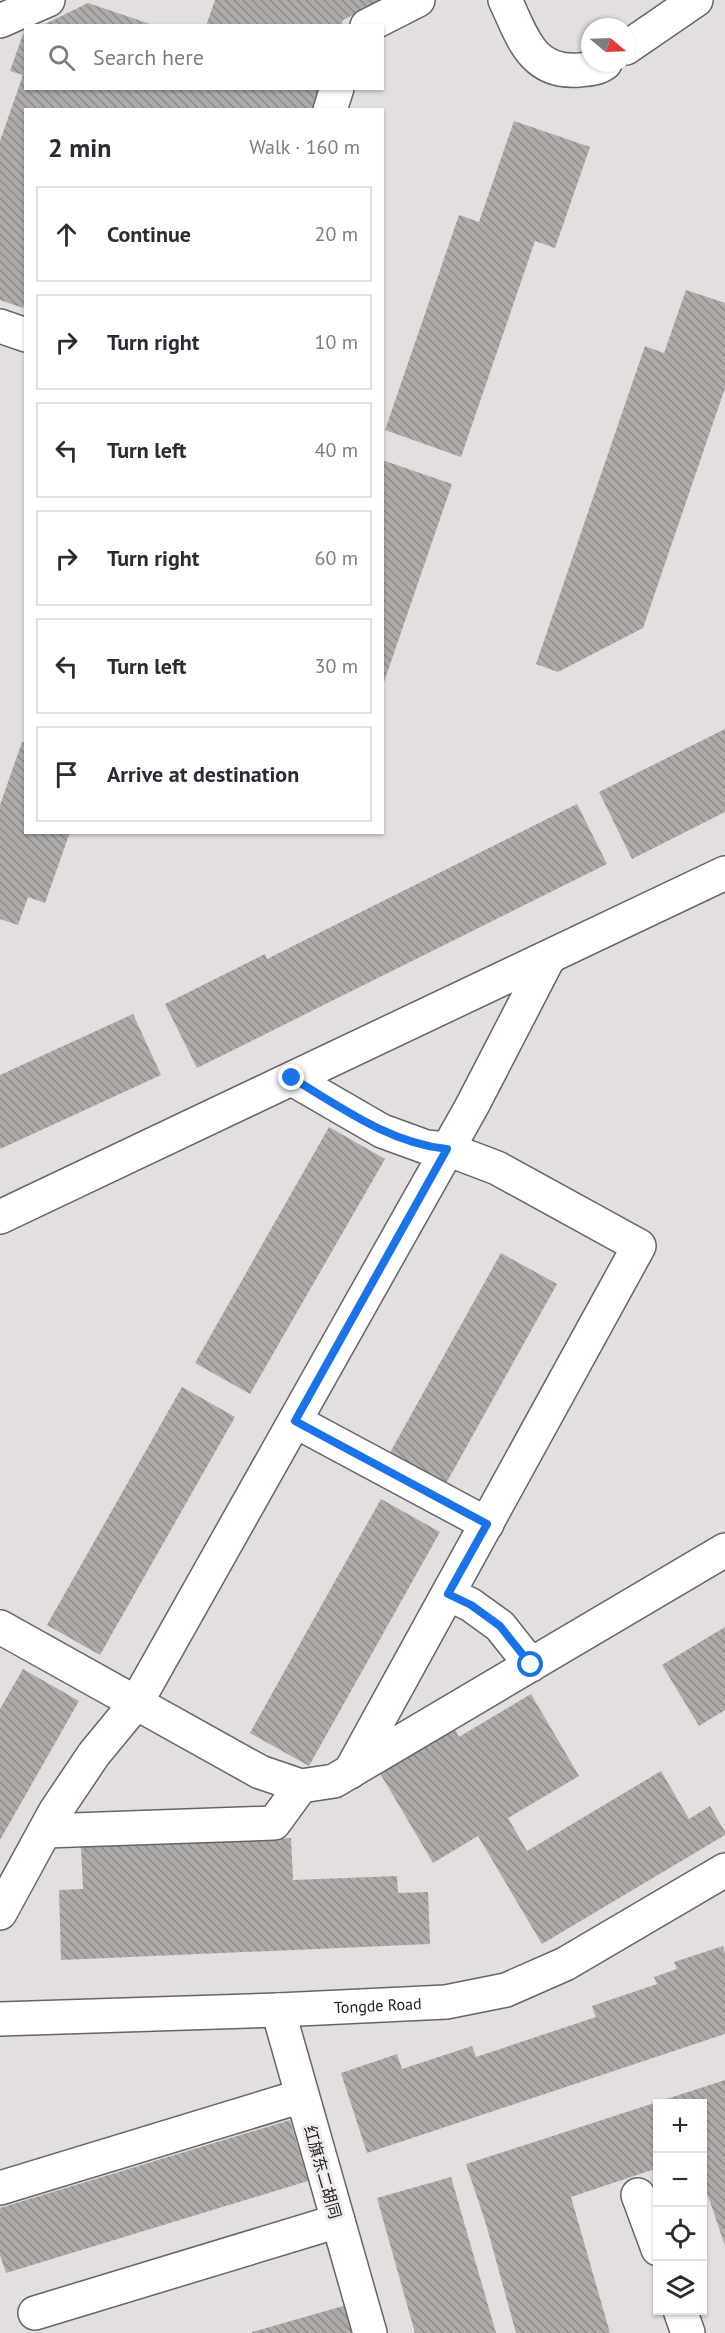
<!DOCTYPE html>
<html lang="en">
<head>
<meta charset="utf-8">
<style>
  :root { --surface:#fff; --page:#f7f7f7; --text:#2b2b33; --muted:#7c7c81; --line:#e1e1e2 }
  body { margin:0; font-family:"PT Sans","Noto Sans SC",sans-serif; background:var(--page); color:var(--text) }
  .controls { position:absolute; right:18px; bottom:18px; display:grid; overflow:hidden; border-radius:0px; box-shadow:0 2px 4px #0004 }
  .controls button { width:54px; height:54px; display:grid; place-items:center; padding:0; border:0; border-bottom:2px solid var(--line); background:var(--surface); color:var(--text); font:30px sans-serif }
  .compass { position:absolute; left:581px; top:18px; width:54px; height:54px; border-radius:50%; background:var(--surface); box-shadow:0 2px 4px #0004; rotate:109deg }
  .stop { position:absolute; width:18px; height:18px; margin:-14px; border:4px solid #1a73e8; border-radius:50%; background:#fff }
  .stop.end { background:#1a73e8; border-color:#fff; box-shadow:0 2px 6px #0008 }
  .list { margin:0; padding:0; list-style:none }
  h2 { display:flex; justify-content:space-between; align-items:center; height:78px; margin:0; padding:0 24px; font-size:26px }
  h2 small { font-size:20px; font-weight:400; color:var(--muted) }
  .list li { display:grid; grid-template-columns:39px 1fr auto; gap:18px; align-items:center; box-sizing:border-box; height:96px; margin:0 12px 12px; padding:0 12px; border:2px solid var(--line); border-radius:0px }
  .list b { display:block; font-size:22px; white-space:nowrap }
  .list em { font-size:20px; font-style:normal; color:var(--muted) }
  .icon { flex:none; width:33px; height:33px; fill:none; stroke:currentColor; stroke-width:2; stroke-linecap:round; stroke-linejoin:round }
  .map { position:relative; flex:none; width:725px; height:2333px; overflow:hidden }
  .search { position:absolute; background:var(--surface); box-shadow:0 2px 4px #0004; left:24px; top:24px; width:360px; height:66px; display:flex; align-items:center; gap:15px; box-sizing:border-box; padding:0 21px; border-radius:0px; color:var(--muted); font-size:22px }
  .panel { position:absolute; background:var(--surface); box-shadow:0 2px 4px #0004; left:24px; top:108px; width:360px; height:726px; border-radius:0px }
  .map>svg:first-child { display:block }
  .building { fill:url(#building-back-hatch) }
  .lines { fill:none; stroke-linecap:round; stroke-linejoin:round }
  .minor-casing { stroke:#676462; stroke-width:36 }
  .minor { stroke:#fff; stroke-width:33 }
  .route { stroke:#1a73e8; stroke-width:8 }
  .labels { text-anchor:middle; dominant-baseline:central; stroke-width:6; stroke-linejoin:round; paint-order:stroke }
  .street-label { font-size:16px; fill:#222120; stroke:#f0eceb }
</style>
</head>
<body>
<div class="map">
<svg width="725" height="2333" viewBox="0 0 725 2333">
  <defs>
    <pattern id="building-back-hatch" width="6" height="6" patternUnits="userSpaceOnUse" patternTransform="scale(1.5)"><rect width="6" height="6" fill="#aeaba9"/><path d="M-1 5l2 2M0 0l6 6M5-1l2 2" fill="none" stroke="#8d8b89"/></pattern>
  </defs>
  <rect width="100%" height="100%" fill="#e3dfde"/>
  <g class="building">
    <polygon points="215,0 383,0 343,20 341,26 206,26"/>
    <polygon points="88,3 153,25 153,26 41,26"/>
    <polygon points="26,33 26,88 319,88 312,110 26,110 26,301 23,308 0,300 0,141 23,75 10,71 23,34"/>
    <polygon points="514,121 590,147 555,248 535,241 461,457 385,430 459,215 479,222"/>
    <polygon points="686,290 725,303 725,388 643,628 558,672 536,664 645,346 664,353"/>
    <polygon points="382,460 452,484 383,685 382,685"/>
    <polygon points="725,729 725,812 632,859 599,792"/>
    <polygon points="22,742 26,743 26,832 70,832 45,903 28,897 18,925 0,919 0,805"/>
    <polygon points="577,804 607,864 197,1068 165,1004 265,954 267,959"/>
    <polygon points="133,1014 161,1075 0,1149 0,1075"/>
    <polygon points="329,1127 385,1159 250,1394 195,1363"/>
    <polygon points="501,1253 557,1284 443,1489 387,1458"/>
    <polygon points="182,1387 235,1417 100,1655 47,1625"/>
    <polygon points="381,1499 440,1532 309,1766 250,1733"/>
    <polygon points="725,1627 725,1710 699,1726 662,1665"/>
    <polygon points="23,1669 79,1701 0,1840 0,1709"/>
    <polygon points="531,1694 579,1776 508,1818 527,1851 661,1771 689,1819 710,1806 725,1832 725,1835 542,1944 478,1836 433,1863 378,1770 453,1726 459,1737"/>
    <polygon points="291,1838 293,1880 397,1876 398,1893 428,1892 430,1944 61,1960 59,1890 83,1889 81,1847"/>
    <polygon points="723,1946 725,1953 725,2034 367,2153 341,2073 397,2054 402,2069 472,2046 476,2057 596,2017 592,2006 657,1984 654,1977 677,1969 674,1962"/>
    <polygon points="725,2080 725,2246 702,2178 702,2104 658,2104 658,2168 571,2197 610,2333 516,2333 486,2224 466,2164"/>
    <polygon points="290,2120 308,2181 6,2273 0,2255 0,2208"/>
    <polygon points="451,2177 496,2333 415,2333 377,2198"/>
    <polygon points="350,2304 358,2333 252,2333 252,2332"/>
  </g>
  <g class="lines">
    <defs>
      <g id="minor">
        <path d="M 505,0 C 522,35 531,74 579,70 C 589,69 597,69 605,63"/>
        <polyline points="0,21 48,0"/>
        <polyline points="367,26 418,0"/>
        <polyline points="626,48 696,0"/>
        <polyline points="330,110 337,88"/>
        <polyline points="0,326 26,335"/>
        <polyline points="292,1079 382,1131 426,1147 447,1149 497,1168 639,1246 350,1772"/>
        <polyline points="0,1217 725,873"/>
        <polyline points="295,1421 487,1524"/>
        <polyline points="449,1594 471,1605 500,1626 531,1665"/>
        <polyline points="0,1627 260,1772 301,1786 334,1781 725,1550"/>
        <polyline points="45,1831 274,1823 301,1786"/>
        <polyline points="0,1913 55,1812 94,1754 136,1703 472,1106 549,957"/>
        <polyline points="278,2010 370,2333"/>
        <path id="s1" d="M 0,2019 L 278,2010 L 446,2002 L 506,1990 L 565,1964 L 725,1870"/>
        <polyline points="0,2188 302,2096"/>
        <polyline points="638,2195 658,2249"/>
        <polyline points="680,2310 688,2333"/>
        <polyline points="35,2313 338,2221"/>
      </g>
    </defs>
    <use href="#minor" class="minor-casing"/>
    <use href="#minor" class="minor"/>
  </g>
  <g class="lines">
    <path class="route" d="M 292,1078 C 341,1107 389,1143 447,1149 L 295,1421 L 487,1524 L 448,1594 L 471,1605 L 500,1626 L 531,1665"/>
  </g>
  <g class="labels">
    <g class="street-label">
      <text stroke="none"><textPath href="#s1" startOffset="378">Tongde Road</textPath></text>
      <text transform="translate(323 2172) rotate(74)">红旗东二胡同</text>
    </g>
  </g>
</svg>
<div class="controls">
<button>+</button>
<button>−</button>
<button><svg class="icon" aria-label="locate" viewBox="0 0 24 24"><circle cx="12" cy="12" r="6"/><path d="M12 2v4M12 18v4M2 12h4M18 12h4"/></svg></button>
<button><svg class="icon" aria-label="layers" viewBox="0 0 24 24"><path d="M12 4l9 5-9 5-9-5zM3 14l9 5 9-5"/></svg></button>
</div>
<svg class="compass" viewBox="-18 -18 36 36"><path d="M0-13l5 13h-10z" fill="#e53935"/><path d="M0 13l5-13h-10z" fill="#7c7c81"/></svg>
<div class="stop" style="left:531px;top:1665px"></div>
<div class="stop end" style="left:292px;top:1078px"></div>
<div class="search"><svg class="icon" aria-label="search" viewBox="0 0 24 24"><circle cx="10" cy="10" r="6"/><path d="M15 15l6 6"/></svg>Search here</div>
<section class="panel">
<h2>2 min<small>Walk · 160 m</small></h2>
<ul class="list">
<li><svg class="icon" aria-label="ahead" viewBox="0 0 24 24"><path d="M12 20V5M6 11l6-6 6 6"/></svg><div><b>Continue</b></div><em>20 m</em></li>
<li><svg class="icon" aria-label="right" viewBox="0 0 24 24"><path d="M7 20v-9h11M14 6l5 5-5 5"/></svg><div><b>Turn right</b></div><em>10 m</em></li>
<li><svg class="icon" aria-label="left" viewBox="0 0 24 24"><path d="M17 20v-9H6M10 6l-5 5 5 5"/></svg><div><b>Turn left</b></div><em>40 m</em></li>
<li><svg class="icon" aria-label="right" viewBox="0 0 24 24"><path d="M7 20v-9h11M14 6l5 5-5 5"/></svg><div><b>Turn right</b></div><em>60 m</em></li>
<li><svg class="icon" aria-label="left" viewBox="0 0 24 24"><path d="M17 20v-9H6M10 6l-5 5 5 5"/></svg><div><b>Turn left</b></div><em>30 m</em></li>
<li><svg class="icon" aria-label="arrive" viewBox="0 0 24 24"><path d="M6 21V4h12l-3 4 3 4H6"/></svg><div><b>Arrive at destination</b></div></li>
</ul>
</section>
</div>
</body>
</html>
